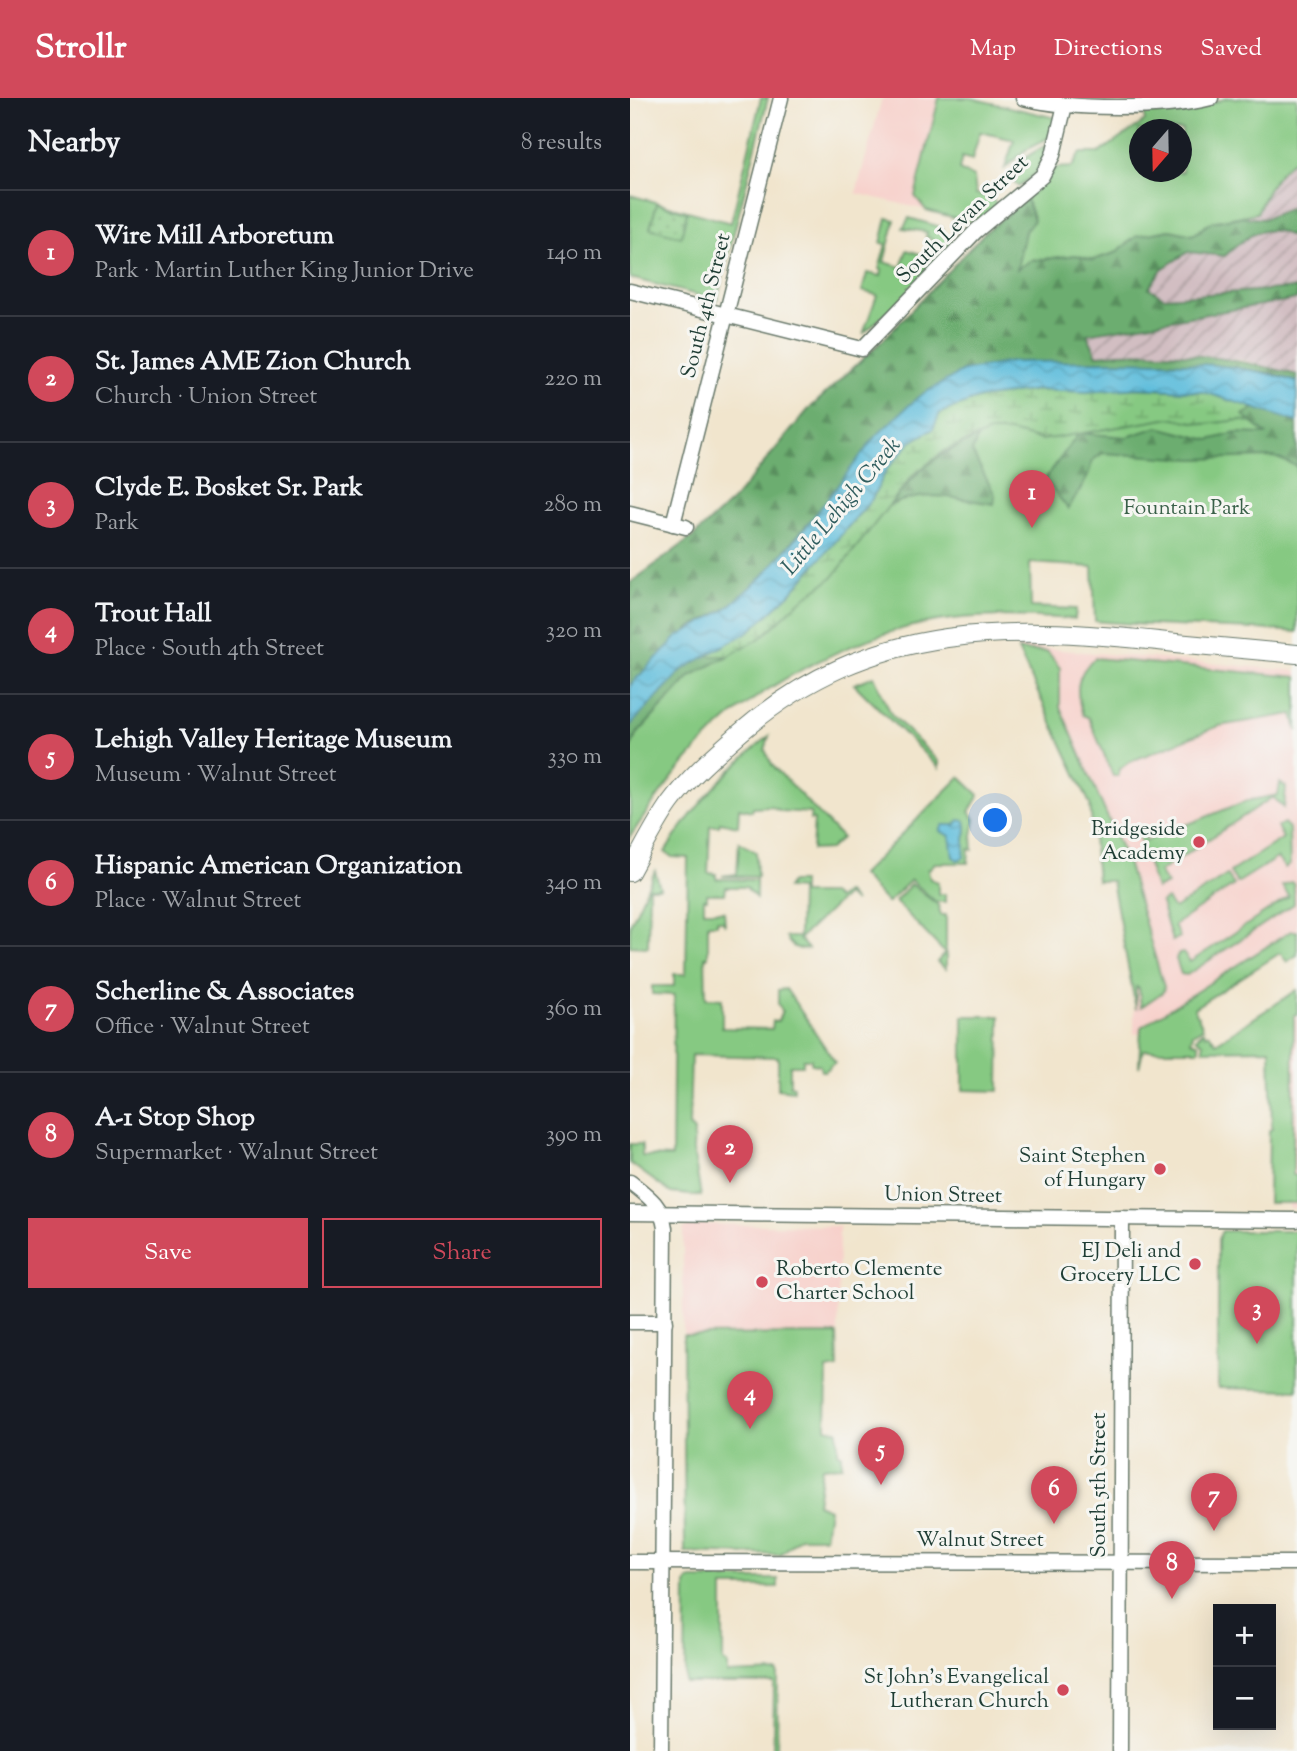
<!DOCTYPE html>
<html lang="en">
<head>
<meta charset="utf-8">
<style>
  :root { --surface:#171b24; --page:#20242c; --text:#f1f3f6; --muted:#9ea1a6; --line:#363941; --accent:#d1495b }
  body { margin:0; font-family:"Sorts Mill Goudy",serif; background:var(--page); color:var(--text) }
  .controls { position:absolute; right:21px; bottom:21px; display:grid; overflow:hidden; border-radius:0px; box-shadow:0 7px 28px #0002 }
  .controls button { width:63px; height:63px; display:grid; place-items:center; padding:0; border:0; border-bottom:2px solid var(--line); background:var(--surface); color:var(--text); font:35px sans-serif }
  .compass { position:absolute; left:499px; top:21px; width:63px; height:63px; border-radius:50%; background:var(--surface); box-shadow:0 7px 28px #0002; rotate:200deg }
  .you { position:absolute; left:366px; top:723px; width:24px; height:24px; margin:-18px; border:5px solid #fff; border-radius:50%; background:#1a73e8; box-shadow:0 0 0 10px #1a73e833 }
  .badge { display:grid; place-items:center; width:46px; height:46px; border-radius:50%; background:var(--accent); color:#fff; font-size:23px; font-weight:700 }
  .pin { position:absolute; translate:-50% -58px; filter:drop-shadow(0 2px 4px #0008) }
  .pin::after { content:''; position:absolute; top:37px; width:24px; height:21px; background:inherit; clip-path:polygon(0 0,100% 0,50% 100%) }
  .list { margin:0; padding:0; list-style:none }
  h2 { display:flex; justify-content:space-between; align-items:center; height:91px; margin:0; padding:0 28px; font-size:30px }
  h2 small { font-size:23px; font-weight:400; color:var(--muted) }
  .list li { display:grid; grid-template-columns:46px 1fr auto; gap:21px; align-items:center; box-sizing:border-box; height:126px; padding:0 28px; border-top:2px solid var(--line) }
  .list b { display:block; font-size:26px; white-space:nowrap }
  .list p { margin:0; font-size:23px; white-space:nowrap; color:var(--muted) }
  .list em { font-size:23px; font-style:normal; color:var(--muted) }
  .actions { display:flex; gap:14px; padding:21px 28px }
  .actions a { flex:1; padding:16px 0; border:2px solid var(--accent); border-radius:0px; text-align:center; font-size:24px; color:var(--accent) }
  .actions .main { background:var(--accent); color:#fff }
  .map { position:relative; flex:none; width:667px; height:1653px; overflow:hidden }
  header { display:flex; align-items:center; gap:42px; box-sizing:border-box; height:98px; padding:0 35px; background:var(--accent); color:#fff }
  header strong { font-size:33px }
  nav { display:flex; gap:38px; margin-inline-start:auto; font-size:24px }
  main { display:flex }
  aside { flex:1; background:var(--surface) }
  .map>svg:first-child { display:block }
  .built { fill:#f7d0ca }
  .industrial { fill:url(#industrial-furrows) }
  .green { fill:#86c982; stroke:#52835b; stroke-width:2; fill-rule:evenodd }
  .forest { fill:url(#forest-firs); stroke:#467552; stroke-width:2 }
  .wetland { fill:url(#wetland-marsh); stroke:#52835b; stroke-width:2 }
  .garden { fill:url(#garden-dots); stroke:#52835b; stroke-width:2 }
  .water { fill:url(#water-waves); stroke:#3e7d88; stroke-width:2 }
  .lines { fill:none; stroke-linecap:round; stroke-linejoin:round }
  .minor-casing { stroke:#68786a; stroke-width:17 }
  .major-casing { stroke:#68786a; stroke-width:20 }
  .minor { stroke:#fff; stroke-width:14 }
  .major { stroke:#fff; stroke-width:18 }
  .poi-dot { fill:#d1495b; stroke:#f6f6f2; stroke-width:2.5 }
  .labels { text-anchor:middle; dominant-baseline:central; stroke-width:6; stroke-linejoin:round; paint-order:stroke }
  .street-label { font-size:21px; fill:#1f3d34; stroke:#f6f6f2 }
  .park-label { font-size:21px; fill:#396048; stroke:#f6f6f2 }
  .poi-label { font-size:21px; fill:#1f3d34; stroke:#f6f6f2; text-anchor:end }
  .water-label { font-size:23px; font-style:italic; fill:#2f5d5e; stroke:#f6f6f2 }
</style>
</head>
<body>
<header>
<strong>Strollr</strong>
<nav><a>Map</a><a>Directions</a><a>Saved</a></nav>
</header>
<main>
<aside>
<h2>Nearby<small>8 results</small></h2>
<ul class="list">
<li><span class="badge">1</span><div><b>Wire Mill Arboretum</b><p>Park · Martin Luther King Junior Drive</p></div><em>140 m</em></li>
<li><span class="badge">2</span><div><b>St. James AME Zion Church</b><p>Church · Union Street</p></div><em>220 m</em></li>
<li><span class="badge">3</span><div><b>Clyde E. Bosket Sr. Park</b><p>Park</p></div><em>280 m</em></li>
<li><span class="badge">4</span><div><b>Trout Hall</b><p>Place · South 4th Street</p></div><em>320 m</em></li>
<li><span class="badge">5</span><div><b>Lehigh Valley Heritage Museum</b><p>Museum · Walnut Street</p></div><em>330 m</em></li>
<li><span class="badge">6</span><div><b>Hispanic American Organization</b><p>Place · Walnut Street</p></div><em>340 m</em></li>
<li><span class="badge">7</span><div><b>Scherline &amp; Associates</b><p>Office · Walnut Street</p></div><em>360 m</em></li>
<li><span class="badge">8</span><div><b>A-1 Stop Shop</b><p>Supermarket · Walnut Street</p></div><em>390 m</em></li>
</ul>
<div class="actions"><a class="main">Save</a><a>Share</a></div>
</aside>
<div class="map">
<svg width="667" height="1653" viewBox="0 0 667 1653">
  <defs>
    <pattern id="industrial-furrows" width="10" height="10" patternUnits="userSpaceOnUse" patternTransform="scale(1.75)"><rect width="10" height="10" fill="#d2bec2"/><path d="M-1 1l2-2M0 10L10 0M9 11l2-2" fill="none" stroke="#aa9c9e"/></pattern>
    <pattern id="forest-firs" width="22" height="20" patternUnits="userSpaceOnUse" patternTransform="scale(1.75)"><rect width="22" height="20" fill="#6cad70"/><path d="M5 1l3.5 6h-7zM16 11l3.5 6h-7z" fill="#588e5d"/></pattern>
    <pattern id="wetland-marsh" width="20" height="14" patternUnits="userSpaceOnUse" patternTransform="scale(1.75)"><rect width="20" height="14" fill="#86c982"/><path d="M1 5h8M5 5V1M11 12h8M15 12V8" fill="none" stroke="#6da46b"/></pattern>
    <pattern id="garden-dots" width="8" height="8" patternUnits="userSpaceOnUse" patternTransform="scale(1.75)"><rect width="8" height="8" fill="#86c982"/><path d="M2 2h.1M6 6h.1" fill="none" stroke="#6da46b" stroke-width="1.8" stroke-linecap="round"/></pattern>
    <pattern id="water-waves" width="16" height="10" patternUnits="userSpaceOnUse" patternTransform="scale(1.75)"><rect width="16" height="10" fill="#5ebddc"/><path d="M0 5q4-4 8 0t8 0" fill="none" stroke="#4d9bb3"/></pattern>
  </defs>
  <rect width="100%" height="100%" fill="#f6f6f2"/>
  <filter id="ink" filterUnits="userSpaceOnUse"><feTurbulence type="fractalNoise" baseFrequency=".0143" numOctaves="2"/><feDisplacementMap in="SourceGraphic" scale="14" xChannelSelector="R" yChannelSelector="G"/><feConvolveMatrix kernelMatrix="1 2 1 2 8 2 1 2 1" color-interpolation-filters="sRGB"/></filter>
  <filter id="wash" filterUnits="userSpaceOnUse"><feTurbulence type="fractalNoise" baseFrequency=".00686" numOctaves="4" result="noise"/><feDisplacementMap in="SourceGraphic" scale="28" xChannelSelector="R" yChannelSelector="G"/><feGaussianBlur stdDeviation="1.57" result="paint"/><feColorMatrix in="noise" values="0 0 0 0 0 0 0 0 0 0 0 0 0 0 0 0 0 1.4 0 .05"/><feComposite in="paint" operator="in"/></filter>
  <g filter="url(#wash)">
    <rect width="100%" height="100%" fill="#f1e5cd"/>
    <g class="built">
      <polygon points="252,0 331,0 300,113 226,95"/>
      <polygon points="387,548 667,573 667,846 653,849 517,934 504,936 504,905 482,783 460,706"/>
      <polygon points="660,917 667,917 667,1110 659,1110"/>
      <polygon points="58,1126 209,1128 208,1236 53,1237 53,1132"/>
    </g>
    <g class="industrial">
      <polygon points="667,60 667,108 633,121 612,119 627,115 638,91 658,65"/>
      <polygon points="634,133 652,133 667,142 667,190 534,199 519,190 532,171 558,153 595,158 619,136"/>
      <polygon points="667,201 667,277 613,262 493,254 467,257 457,235"/>
    </g>
    <g class="green">
      <polygon points="131,0 138,0 87,202 0,180 0,97 101,125"/>
      <polygon points="309,0 341,0 426,20 422,38 394,53 375,70 384,42 350,34 342,62 332,59 329,72 344,79 346,96 361,99 369,109 351,123 337,123 296,112 285,98"/>
      <path d="M 597,0 L 667,0 L 667,60 C 647,72 636,94 627,115 L 581,124 L 563,137 L 540,132 L 507,138 L 485,155 L 463,162 L 446,157 L 400,163 L 386,171 L 395,133 L 404,122 L 396,101 L 425,70 L 442,69 L 450,55 L 469,55 L 515,23 L 515,13 L 558,13 ZM 509,32 L 552,32 L 552,74 L 509,74 Z"/>
      <path d="M 419,46 L 410,71 L 389,89 L 385,86 C 377,67 404,53 419,46 Z"/>
      <polygon points="257,120 265,122 254,164 271,169 277,152 297,158 302,141 296,139 297,134 273,130 279,120 311,129 323,148 289,185 233,236 247,197 232,193 237,175 251,178 252,172 249,171 256,146 251,145"/>
      <path d="M 532,296 L 667,331 L 667,534 C 600,528 532,530 465,523 L 463,469 L 400,465 L 401,509 L 446,511 L 445,521 C 404,519 364,516 323,521 C 248,529 156,572 98,621 C 59,654 28,697 0,739 L 0,650 L 8,635 L 60,578 L 97,556 L 190,467 L 291,342 Z"/>
      <polygon points="388,552 418,554 430,570 430,609 497,764 534,889 533,894 511,909 509,890 506,889 506,911 482,783 467,783 460,706"/>
      <path d="M 465,560 L 667,579 L 667,633 L 663,616 L 589,628 L 499,664 L 490,671 L 488,678 L 483,678 L 459,620 L 453,617 C 445,595 445,576 465,560 Z"/>
      <polygon points="244,578 261,616 309,664 309,670 224,586"/>
      <path d="M 139,638 L 135,652 L 142,667 L 212,740 L 200,751 L 182,752 L 184,722 L 180,722 L 181,715 L 151,713 L 140,708 L 123,709 L 122,713 L 109,710 L 108,728 L 90,724 L 89,728 L 80,728 L 78,775 L 86,776 L 86,781 L 126,782 L 126,800 L 116,789 L 96,789 L 95,796 L 77,796 L 77,801 L 74,801 L 74,813 L 94,813 L 95,827 L 93,823 L 87,822 L 87,826 L 78,826 L 78,859 L 75,859 L 76,900 L 92,901 L 92,930 L 142,931 L 143,923 L 148,923 L 152,913 L 148,906 L 148,892 L 156,891 L 205,964 L 195,973 L 191,973 L 190,967 L 181,966 L 181,961 L 173,961 L 173,967 L 160,967 L 160,987 L 164,988 L 164,993 L 148,991 L 148,959 L 61,957 L 59,1028 L 64,1033 L 63,1052 L 71,1098 L 41,1095 L 0,1065 L 0,1046 L 12,1046 L 12,1058 L 42,1059 L 44,897 L 22,896 L 22,888 L 44,888 L 44,876 L 56,876 L 58,760 L 42,759 L 35,754 C 63,709 98,672 139,638 Z"/>
      <polygon points="330,679 349,697 339,714 345,721 342,738 343,752 339,751 338,765 305,765 298,772 300,781 308,784 308,796 315,796 315,804 306,804 281,782 257,805 231,777"/>
      <polygon points="650,685 656,689 654,710 643,699 529,774 537,786 526,791 508,735 514,736 516,743 616,703 648,697"/>
      <polygon points="654,725 659,730 660,767 655,770 647,760 607,785 600,774 653,740 647,729"/>
      <polygon points="109,744 126,754 127,779 92,778 107,776"/>
      <polygon points="25,773 30,790 19,790 18,849 0,848 0,827"/>
      <polygon points="597,777 604,787 544,827 550,839 542,843 531,805 537,801 544,811"/>
      <path d="M 161,784 L 172,784 L 172,796 L 201,796 L 207,801 L 216,794 L 225,804 L 216,797 L 169,841 L 178,851 C 168,853 160,848 156,839 L 169,839 L 170,791 L 157,790 Z"/>
      <polygon points="661,784 664,786 664,806 557,877 551,876 546,861 548,856 553,855 560,864 659,799 652,788"/>
      <polygon points="281,786 308,807 311,817 316,817 316,871 307,864 315,855 265,803"/>
      <polygon points="661,833 667,833 667,857 657,864 650,855 564,910 573,930 563,936 561,943 569,946 569,952 513,952 509,969 511,929"/>
      <polygon points="667,892 667,917 664,917 663,1077 667,1078 667,1105 638,1105 639,1032 642,1031 640,951 573,952 573,945 566,940 574,933 576,937 579,935 586,945"/>
      <polygon points="333,918 370,918 369,993 333,992"/>
      <polygon points="592,1133 667,1133 667,1292 588,1290 588,1141"/>
      <polygon points="207,1236 208,1270 197,1272 196,1330 208,1333 208,1354 212,1357 212,1368 192,1369 187,1406 199,1411 195,1439 170,1439 150,1457 55,1454 53,1237"/>
      <polygon points="148,1481 148,1489 93,1489 93,1564 97,1566 97,1576 148,1574 147,1653 143,1653 144,1585 55,1585 56,1487 58,1482 63,1481"/>
    </g>
    <g class="forest">
      <path d="M 396,101 L 404,122 L 395,133 L 387,171 L 400,163 L 446,157 L 463,162 L 485,155 L 507,138 L 540,132 L 563,137 L 581,124 L 612,119 L 633,121 L 667,108 L 667,142 C 636,122 619,136 595,158 L 558,154 L 532,171 L 519,190 L 534,199 L 667,190 L 667,201 L 457,236 L 467,257 C 533,250 604,259 667,277 L 667,284 L 642,275 L 538,264 L 381,264 L 205,394 L 132,479 L 96,511 L 61,529 L 0,588 L 0,485 L 64,438 L 104,401 L 178,312 L 253,242 L 355,134 Z"/>
      <polygon points="626,309 667,324 667,368 644,359 564,361 473,355 463,362 457,380 438,411 415,381 449,335 497,339 528,329 579,342 606,335 636,336 613,317"/>
      <path d="M 348,339 L 342,354 L 365,397 L 364,406 C 328,401 296,391 261,407 C 287,371 307,356 348,339 Z"/>
      <polygon points="75,558 98,558 60,578 8,635 0,650 0,628 6,620 52,572"/>
    </g>
    <path class="wetland" d="M 508,290 L 574,294 L 626,309 L 613,317 L 622,325 L 611,322 L 575,326 L 541,320 L 412,342 L 380,334 L 360,334 L 316,352 L 283,377 L 203,479 L 169,504 L 132,539 L 98,558 L 75,558 L 121,532 L 160,496 L 242,401 L 257,371 L 281,344 L 303,331 L 309,315 C 323,310 337,303 350,300 C 401,288 456,294 508,290 Z"/>
    <polygon class="garden" points="27,105 57,114 51,139 20,130"/>
    <g class="water">
      <path d="M 483,263 C 543,264 610,264 667,284 L 667,324 L 574,294 L 508,290 L 456,294 L 407,292 L 350,300 L 310,315 L 303,331 L 281,344 L 257,371 L 242,401 L 160,496 L 121,532 L 52,572 L 0,628 L 0,588 L 4,583 L 47,539 L 96,511 L 132,479 L 175,430 L 245,339 L 289,298 L 333,273 L 381,264 Z"/>
      <polygon points="329,722 335,723 336,728 334,759 328,762 323,759 320,738 310,733 313,727 325,727"/>
    </g>
  </g>
  <g filter="url(#ink)">
    <g class="lines">
      <defs>
        <g id="minor">
          <path d="M 393,0 C 440,12 535,12 581,0"/>
          <polyline points="0,193 232,251 346,133 412,78 423,57 435,7"/>
          <polyline points="0,415 56,429"/>
          <polyline points="43,426 151,0"/>
          <path d="M 0,1084 C 18,1098 32,1107 35,1130 L 31,1653"/>
          <polyline points="0,1115 667,1122"/>
          <polyline points="0,1224 35,1224"/>
          <polyline points="0,1464 667,1465"/>
          <polyline points="490,1653 492,1120"/>
        </g>
        <path id="major" d="M 0,774 C 13,751 25,726 40,705 C 60,678 86,656 111,634 C 243,520 383,527 546,545 C 586,549 627,552 667,556"/>
      </defs>
      <use href="#minor" class="minor-casing"/>
      <use href="#major" class="major-casing"/>
      <use href="#minor" class="minor"/>
      <use href="#major" class="major"/>
    </g>
  </g>
  <g class="poi-dot">
    <circle cx="569" cy="744" r="7"/>
    <circle cx="530" cy="1071" r="7"/>
    <circle cx="565" cy="1166" r="7"/>
    <circle cx="132" cy="1184" r="7"/>
    <circle cx="433" cy="1592" r="7"/>
  </g>
  <g class="labels">
    <g class="street-label">
      <text transform="translate(333 122) rotate(-44)">South Levan Street</text>
      <text transform="translate(77 208) rotate(-76)">South 4th Street</text>
      <text transform="translate(313 1098) rotate(1)">Union Street</text>
      <text transform="translate(470 1387) rotate(-90)">South 5th Street</text>
      <text x="350" y="1443">Walnut Street</text>
    </g>
    <g class="park-label">
      <text x="557" y="411">Fountain Park</text>
    </g>
    <g class="poi-label">
      <text x="555" y="732">Bridgeside<tspan x="555" dy="24">Academy</tspan></text>
      <text x="516" y="1059">Saint Stephen<tspan x="516" dy="24">of Hungary</tspan></text>
      <text x="551" y="1154">EJ Deli and<tspan x="551" dy="24">Grocery LLC</tspan></text>
      <text x="146" y="1172" text-anchor="start">Roberto Clemente<tspan x="146" dy="24">Charter School</tspan></text>
      <text x="419" y="1580">St John's Evangelical<tspan x="419" dy="24">Lutheran Church</tspan></text>
    </g>
    <g class="water-label">
      <text transform="translate(212 409) rotate(-50)">Little Lehigh Creek</text>
    </g>
  </g>
</svg>
<div class="controls">
<button>+</button>
<button>−</button>
</div>
<svg class="compass" viewBox="-18 -18 36 36"><path d="M0-13l5 13h-10z" fill="#e53935"/><path d="M0 13l5-13h-10z" fill="#9ea1a6"/></svg>
<div class="you"></div>
<div class="pin badge" style="left:402px;top:430px">1</div>
<div class="pin badge" style="left:100px;top:1085px">2</div>
<div class="pin badge" style="left:627px;top:1246px">3</div>
<div class="pin badge" style="left:120px;top:1331px">4</div>
<div class="pin badge" style="left:251px;top:1387px">5</div>
<div class="pin badge" style="left:424px;top:1426px">6</div>
<div class="pin badge" style="left:584px;top:1433px">7</div>
<div class="pin badge" style="left:542px;top:1501px">8</div>
</div>
</main>
</body>
</html>
